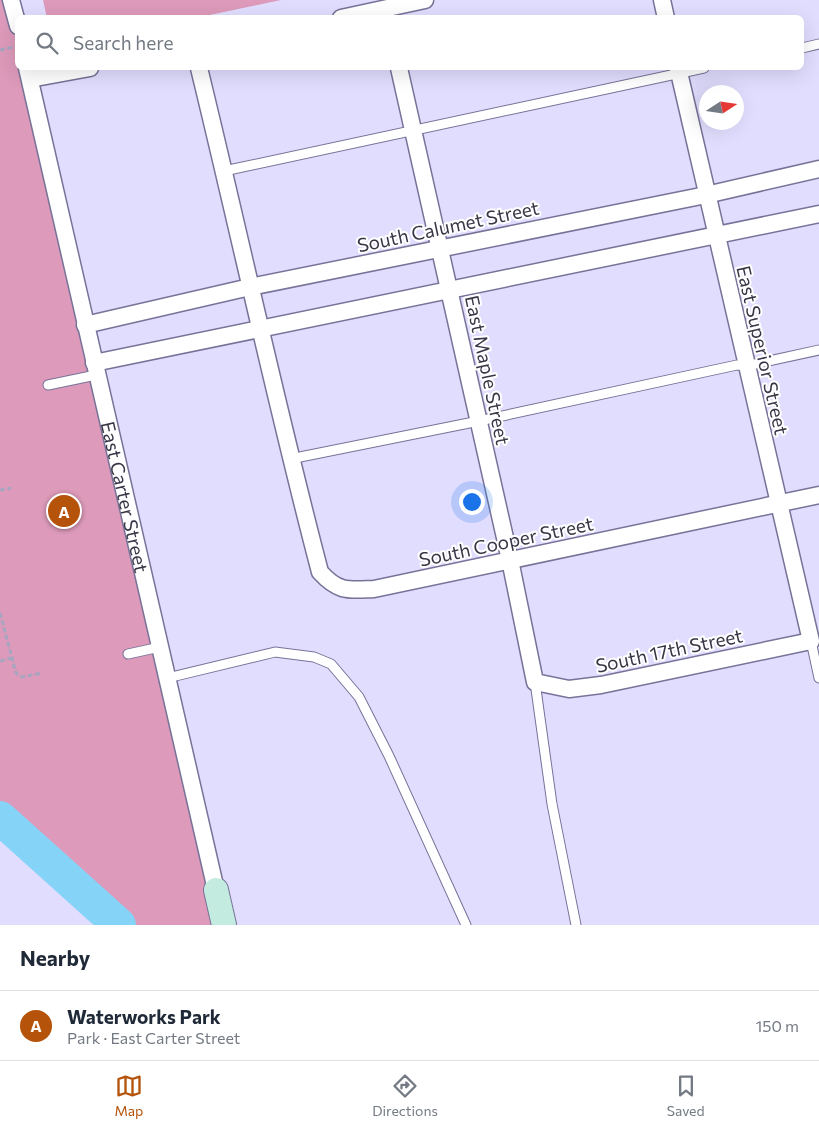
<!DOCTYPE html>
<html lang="en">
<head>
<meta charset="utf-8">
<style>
  :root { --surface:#fff; --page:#f6f6f7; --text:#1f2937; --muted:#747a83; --line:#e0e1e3; --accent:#b45309 }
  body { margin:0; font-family:Commissioner,sans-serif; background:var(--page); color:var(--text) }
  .compass { position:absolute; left:699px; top:85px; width:45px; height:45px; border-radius:50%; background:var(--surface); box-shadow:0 5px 20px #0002; rotate:78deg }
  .you { position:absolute; left:471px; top:501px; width:18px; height:18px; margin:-12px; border:4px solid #fff; border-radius:50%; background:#1a73e8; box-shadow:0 0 0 8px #1a73e833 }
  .badge { display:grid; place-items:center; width:32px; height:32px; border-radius:50%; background:var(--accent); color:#fff; font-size:16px; font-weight:700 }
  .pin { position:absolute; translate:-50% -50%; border:2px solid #fff; box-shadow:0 1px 5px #0006 }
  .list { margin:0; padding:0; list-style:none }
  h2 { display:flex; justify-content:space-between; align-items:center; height:65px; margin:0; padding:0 20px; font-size:21px }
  h2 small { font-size:16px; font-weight:400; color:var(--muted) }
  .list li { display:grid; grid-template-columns:32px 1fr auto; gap:15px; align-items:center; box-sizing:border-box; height:70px; padding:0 20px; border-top:1px solid var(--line) }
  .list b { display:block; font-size:19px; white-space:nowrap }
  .list p { margin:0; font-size:16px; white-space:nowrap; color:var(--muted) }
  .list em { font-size:16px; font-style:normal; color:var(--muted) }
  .icon { flex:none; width:28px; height:28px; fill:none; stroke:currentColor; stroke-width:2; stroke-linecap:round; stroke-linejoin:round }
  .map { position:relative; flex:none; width:819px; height:925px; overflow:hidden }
  .search { position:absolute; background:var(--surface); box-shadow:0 5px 20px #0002; left:15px; right:15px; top:15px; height:55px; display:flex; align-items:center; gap:12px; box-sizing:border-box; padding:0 18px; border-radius:8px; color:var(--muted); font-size:19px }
  .sheet { height:135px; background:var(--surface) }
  nav { display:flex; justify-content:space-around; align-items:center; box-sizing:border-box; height:70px; border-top:1px solid var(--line); background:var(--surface); font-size:14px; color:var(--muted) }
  nav a { display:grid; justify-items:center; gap:2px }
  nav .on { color:var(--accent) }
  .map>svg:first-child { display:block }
  .green { fill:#dd9aba }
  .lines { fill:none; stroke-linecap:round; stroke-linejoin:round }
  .river { stroke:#86d3f8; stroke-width:34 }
  .lane-casing { stroke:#777398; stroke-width:11 }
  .street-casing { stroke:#777398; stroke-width:19 }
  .secondary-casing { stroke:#777398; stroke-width:26 }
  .path { stroke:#a8a5c0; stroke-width:3; stroke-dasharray:5 2.5; stroke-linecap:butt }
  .lane { stroke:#fff; stroke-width:9 }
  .street { stroke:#fff; stroke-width:16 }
  .secondary { stroke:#c4ebe0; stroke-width:24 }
  .labels { text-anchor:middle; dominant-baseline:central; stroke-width:4; stroke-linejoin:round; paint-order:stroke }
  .street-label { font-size:19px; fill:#383646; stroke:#fff }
</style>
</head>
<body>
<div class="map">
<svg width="819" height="925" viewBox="0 0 819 925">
  <rect width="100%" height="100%" fill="#e0ddfe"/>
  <g class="green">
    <polygon points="0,0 11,0 17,26 18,68 27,68 224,925 119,925 0,818"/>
    <polygon points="43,0 281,0 200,17 47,18"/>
  </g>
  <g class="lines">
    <polyline class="river" points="0,818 119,925"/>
    <defs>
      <g id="lane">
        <polyline points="802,48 819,44"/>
        <polyline points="224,171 704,68"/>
        <polyline points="48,385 96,375"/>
        <polyline points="290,459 479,421 737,365 746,366 819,350"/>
        <polyline points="811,641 819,678"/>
        <polyline points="128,654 160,647"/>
        <polyline points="167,678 275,652 314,657 331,664 359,697 389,756 466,925"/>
        <polyline points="535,682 552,804 576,925"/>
      </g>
      <g id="street">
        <polyline points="11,0 18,26"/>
        <polyline points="662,0 666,18"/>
        <polyline points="341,18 425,0"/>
        <path id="s1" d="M 27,68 L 216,890"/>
        <path d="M 199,68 C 240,236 276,405 320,572 C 339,593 349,590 374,589 L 819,495"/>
        <polyline points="399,68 510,560 535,682 569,689 601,685 811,641 678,68"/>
        <polyline points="30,79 90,68"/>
        <polyline points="85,325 250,287 706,195 819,169"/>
        <polyline points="94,363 819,214"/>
      </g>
      <polyline id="secondary" points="216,890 224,925"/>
    </defs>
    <use href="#lane" class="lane-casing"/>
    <use href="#street" class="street-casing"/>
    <use href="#secondary" class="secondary-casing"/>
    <g class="path">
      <polyline points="0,50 18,46"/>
      <polyline points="0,490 11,488"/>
      <polyline points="0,613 16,673 22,677 42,673"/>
      <polyline points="0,661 11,658"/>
    </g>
    <use href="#lane" class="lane"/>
    <use href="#street" class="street"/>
    <use href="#secondary" class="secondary"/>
  </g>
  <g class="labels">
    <g class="street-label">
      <text transform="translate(448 226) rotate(-12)">South Calumet Street</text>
      <text transform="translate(763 350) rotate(77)">East Superior Street</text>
      <text transform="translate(488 370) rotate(78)">East Maple Street</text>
      <text stroke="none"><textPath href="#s1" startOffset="440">East Carter Street</textPath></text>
      <text transform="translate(506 541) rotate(-12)">South Cooper Street</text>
      <text transform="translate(669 650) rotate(-12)">South 17th Street</text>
    </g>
  </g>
</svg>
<svg class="compass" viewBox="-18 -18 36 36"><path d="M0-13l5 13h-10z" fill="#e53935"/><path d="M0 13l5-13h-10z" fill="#747a83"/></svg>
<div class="you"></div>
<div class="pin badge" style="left:64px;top:511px">A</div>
<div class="search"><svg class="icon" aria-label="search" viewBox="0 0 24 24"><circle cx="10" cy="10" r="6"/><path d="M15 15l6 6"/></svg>Search here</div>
</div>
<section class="sheet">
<h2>Nearby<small></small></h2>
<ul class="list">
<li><span class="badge">A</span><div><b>Waterworks Park</b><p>Park · East Carter Street</p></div><em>150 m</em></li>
</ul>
</section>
<nav>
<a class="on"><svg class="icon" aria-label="map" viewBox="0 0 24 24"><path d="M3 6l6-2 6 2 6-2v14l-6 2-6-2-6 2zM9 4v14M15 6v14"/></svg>Map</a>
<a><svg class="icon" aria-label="directions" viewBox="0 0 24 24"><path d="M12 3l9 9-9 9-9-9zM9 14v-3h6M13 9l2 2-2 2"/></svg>Directions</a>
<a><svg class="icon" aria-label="saved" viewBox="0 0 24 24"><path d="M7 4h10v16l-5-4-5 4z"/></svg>Saved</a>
</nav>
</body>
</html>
